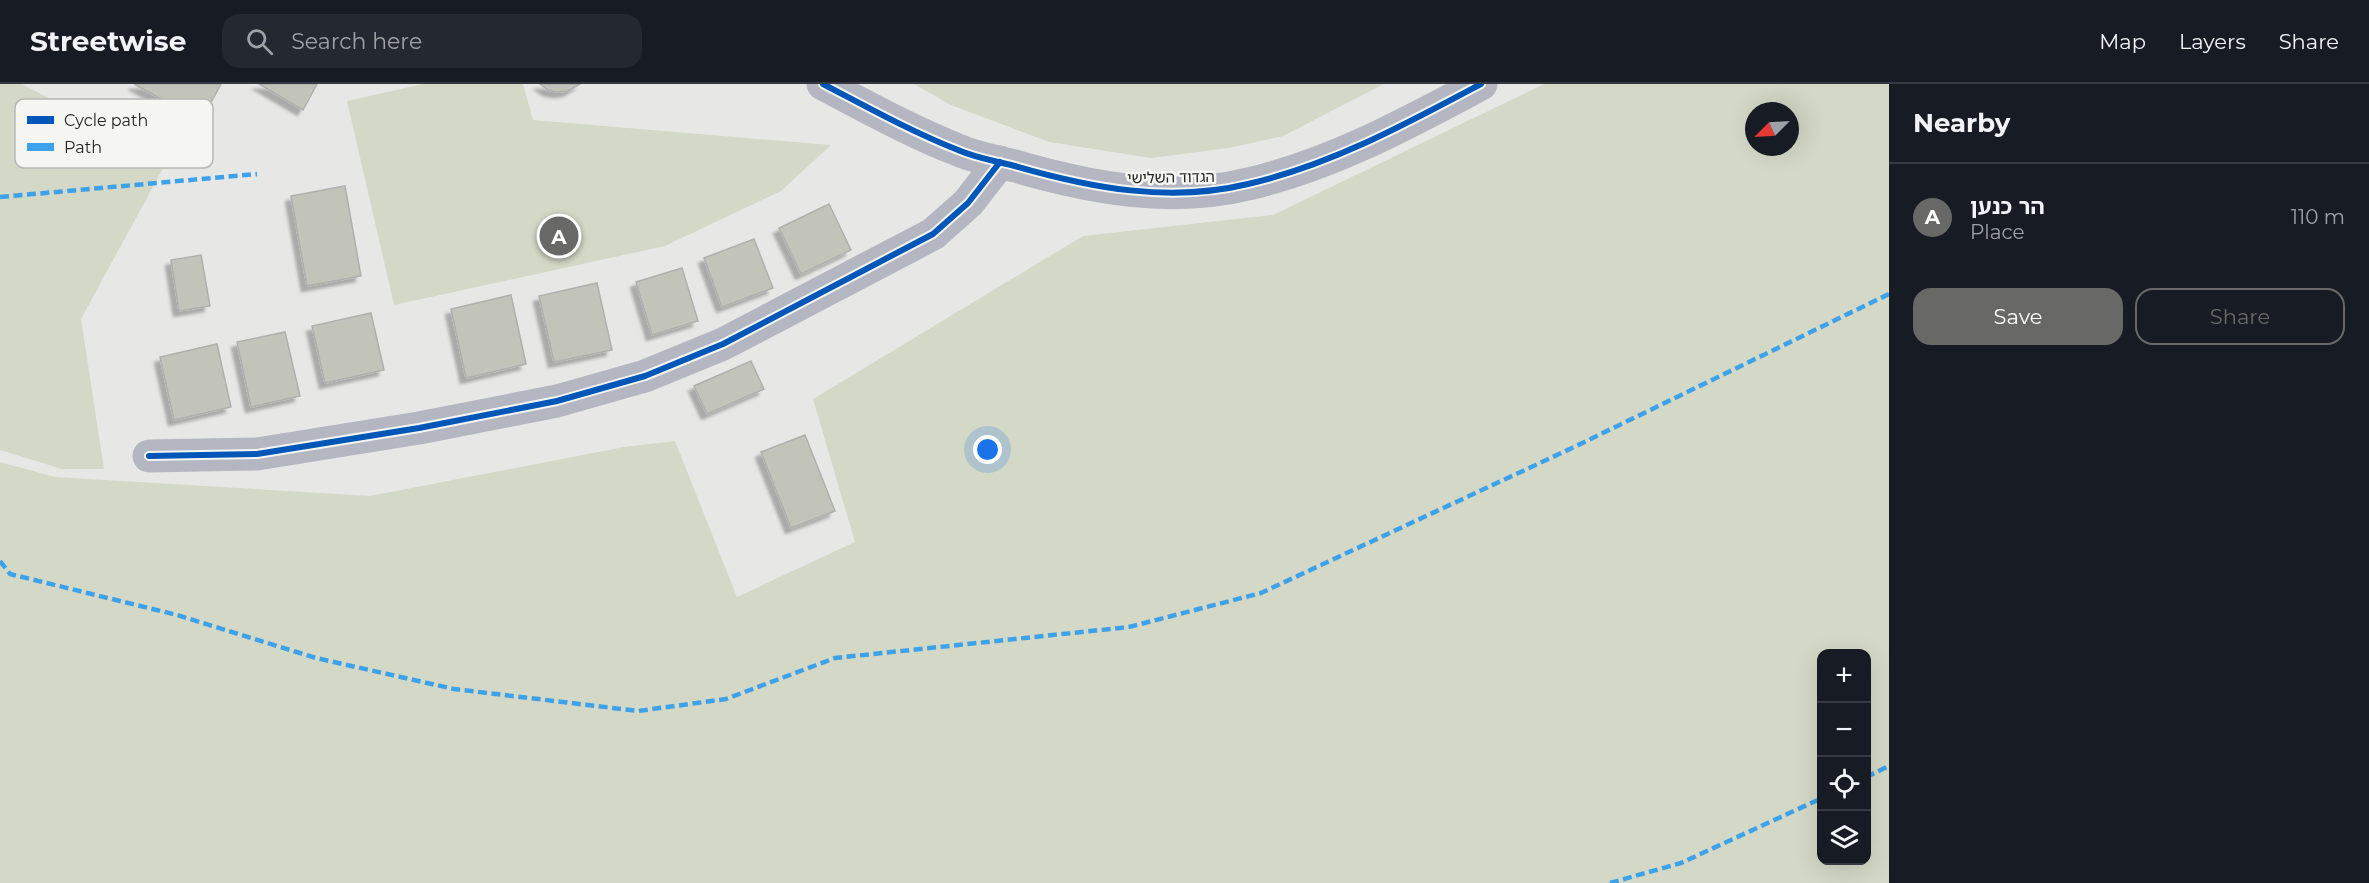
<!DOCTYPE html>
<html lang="en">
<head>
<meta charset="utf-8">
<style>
  :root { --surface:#171b24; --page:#242831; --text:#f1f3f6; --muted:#9ea1a6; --line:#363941; --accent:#686967 }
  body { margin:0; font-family:Montserrat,"Noto Sans Hebrew",sans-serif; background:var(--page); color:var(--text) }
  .controls { position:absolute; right:18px; bottom:18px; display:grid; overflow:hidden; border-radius:12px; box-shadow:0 6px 24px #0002 }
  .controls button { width:54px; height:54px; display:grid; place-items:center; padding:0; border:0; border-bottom:2px solid var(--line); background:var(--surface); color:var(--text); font:30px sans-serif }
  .compass { position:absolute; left:1745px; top:18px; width:54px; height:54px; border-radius:50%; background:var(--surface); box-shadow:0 6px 24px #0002; rotate:246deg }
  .you { position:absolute; left:988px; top:366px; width:21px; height:21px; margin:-15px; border:4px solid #fff; border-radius:50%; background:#1a73e8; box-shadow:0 0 0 9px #1a73e833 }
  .badge { display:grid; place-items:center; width:39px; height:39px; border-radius:50%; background:var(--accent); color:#fff; font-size:20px; font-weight:700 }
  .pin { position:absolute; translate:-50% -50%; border:3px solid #fff; box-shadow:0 2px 6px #0006 }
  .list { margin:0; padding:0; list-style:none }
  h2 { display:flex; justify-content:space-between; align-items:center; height:78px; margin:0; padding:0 24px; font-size:26px }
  h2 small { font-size:20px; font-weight:400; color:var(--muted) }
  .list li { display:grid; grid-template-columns:39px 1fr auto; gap:18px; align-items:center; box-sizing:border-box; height:108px; padding:0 24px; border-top:2px solid var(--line) }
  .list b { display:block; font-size:22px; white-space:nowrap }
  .list p { margin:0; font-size:20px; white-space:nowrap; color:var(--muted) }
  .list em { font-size:20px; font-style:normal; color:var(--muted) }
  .actions { display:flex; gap:12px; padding:18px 24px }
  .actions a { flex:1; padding:14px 0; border:2px solid var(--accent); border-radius:18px; text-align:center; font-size:21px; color:var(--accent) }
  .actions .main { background:var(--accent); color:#fff }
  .icon { flex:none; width:33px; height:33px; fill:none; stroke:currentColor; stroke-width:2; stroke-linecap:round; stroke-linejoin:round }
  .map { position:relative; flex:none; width:1889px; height:799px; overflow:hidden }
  header { display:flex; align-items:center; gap:36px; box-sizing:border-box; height:84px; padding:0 30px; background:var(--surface); border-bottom:2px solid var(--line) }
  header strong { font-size:28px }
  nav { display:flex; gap:33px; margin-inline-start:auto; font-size:21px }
  .search { width:420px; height:54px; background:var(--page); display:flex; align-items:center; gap:15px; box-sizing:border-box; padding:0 21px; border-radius:18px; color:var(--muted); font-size:22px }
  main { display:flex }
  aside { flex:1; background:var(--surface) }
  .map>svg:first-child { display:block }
  .green { fill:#d4d8c6; fill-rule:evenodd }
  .building { fill:#c2c4ba; stroke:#afb0ae; stroke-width:1.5; filter:url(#shadow) }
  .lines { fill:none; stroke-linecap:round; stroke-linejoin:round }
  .minor { stroke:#b4b7c1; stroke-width:33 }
  .tertiary { stroke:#b4b7c1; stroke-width:33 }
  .quiet { stroke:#3ea2ea; stroke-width:4.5; stroke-dasharray:9 4.5; stroke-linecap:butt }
  .cycleway-casing { stroke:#f5f6f2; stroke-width:10 }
  .cycleway { stroke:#0057b8; stroke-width:6 }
  .labels { text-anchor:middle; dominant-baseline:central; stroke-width:5; stroke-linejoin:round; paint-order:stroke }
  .street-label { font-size:15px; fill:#242423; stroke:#f5f6f2 }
  .key { fill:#f5f6f2; stroke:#b6b7b4; stroke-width:1.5 }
  .key-label { font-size:16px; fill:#242423 }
</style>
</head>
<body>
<header>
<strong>Streetwise</strong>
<div class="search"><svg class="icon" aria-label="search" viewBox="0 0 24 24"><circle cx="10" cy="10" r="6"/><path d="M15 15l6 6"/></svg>Search here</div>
<nav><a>Map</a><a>Layers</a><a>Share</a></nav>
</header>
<main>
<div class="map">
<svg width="1889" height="799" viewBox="0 0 1889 799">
  <defs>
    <filter id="shadow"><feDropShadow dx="-5.5" dy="5.5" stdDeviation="1.5" flood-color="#0004"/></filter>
  </defs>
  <rect width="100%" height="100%" fill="#e7e8e6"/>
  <g class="green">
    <polygon points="0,0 22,0 167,77 81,235 104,385 62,385 0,366"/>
    <polygon points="423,0 523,0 533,36 831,61 781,107 665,162 394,221 347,17"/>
    <polygon points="914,0 1384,0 1283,52 1229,64 1151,74 1049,58 951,21"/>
    <path d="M 1544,0 L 1889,0 L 1889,799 L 0,799 L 0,378 L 55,393 L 370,412 L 624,363 L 675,357 L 737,513 L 855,458 L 813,315 L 1083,152 L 1273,131 ZM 1754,27 L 1790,27 L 1790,63 L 1754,63 ZM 1822,570 L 1866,570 L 1866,776 L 1822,776 Z"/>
  </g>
  <g class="building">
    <polygon points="134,0 221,0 201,37"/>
    <polygon points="259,0 317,0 303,26"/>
    <polygon points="540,0 580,0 568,7 558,8 548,6"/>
    <polygon points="345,102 361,192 307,202 291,112"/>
    <polygon points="829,120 851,166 801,190 779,144"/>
    <polygon points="754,155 773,204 722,223 704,174"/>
    <polygon points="201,171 210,222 179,227 171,176"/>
    <polygon points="682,184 698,237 652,251 636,198"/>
    <polygon points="597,199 612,266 554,278 539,212"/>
    <polygon points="511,211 526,280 466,294 451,225"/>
    <polygon points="371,229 384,286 325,299 312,242"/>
    <polygon points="285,248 300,312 251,323 237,258"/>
    <polygon points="217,260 231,323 174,336 160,273"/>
    <polygon points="751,277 764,305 707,330 694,302"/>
    <polygon points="805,351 835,427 791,444 761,368"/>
  </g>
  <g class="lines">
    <polyline class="minor" points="149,372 257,370 419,344 557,317 645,292 723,260 933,150 968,119 1000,78"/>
    <path class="tertiary" d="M 823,0 C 867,23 912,48 958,66 C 976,74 996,77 1015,82 C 1091,104 1170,119 1248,100 C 1331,81 1406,40 1481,0"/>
    <g class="quiet">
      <polyline points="0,113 257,90"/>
      <polyline points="0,477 10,490 177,531 316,574 454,605 638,627 726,615 835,574 1129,543 1261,509 1572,364 1889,210"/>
      <polyline points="1866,693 1889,682"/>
      <polyline points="1610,799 1681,779 1822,714"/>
    </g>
    <defs>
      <g id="cycleway">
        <path d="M 823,0 C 867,23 912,48 958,66 C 976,74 996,77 1015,82 C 1091,104 1170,119 1248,100 C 1331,81 1406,40 1481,0"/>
        <polyline points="149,372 257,370 419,344 557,317 645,292 723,260 933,150 968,119 1000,78"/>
      </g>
    </defs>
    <use href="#cycleway" class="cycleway-casing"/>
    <use href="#cycleway" class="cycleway"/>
  </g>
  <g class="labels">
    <g class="street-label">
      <text transform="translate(1171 93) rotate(-1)">הגדוד השלישי</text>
    </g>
  </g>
  <rect x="15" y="15" width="198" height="69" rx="9" class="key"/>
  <rect x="27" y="32" width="27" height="8" fill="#0057b8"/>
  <rect x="27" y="59" width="27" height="8" fill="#3ea2ea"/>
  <g class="key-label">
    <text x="64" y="42">Cycle path</text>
    <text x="64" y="69">Path</text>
  </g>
</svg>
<div class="controls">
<button>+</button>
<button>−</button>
<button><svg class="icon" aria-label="locate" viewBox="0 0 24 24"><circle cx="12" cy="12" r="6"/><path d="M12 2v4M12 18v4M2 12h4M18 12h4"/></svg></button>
<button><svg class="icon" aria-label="layers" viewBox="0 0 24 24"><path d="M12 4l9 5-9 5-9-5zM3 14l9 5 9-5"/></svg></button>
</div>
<svg class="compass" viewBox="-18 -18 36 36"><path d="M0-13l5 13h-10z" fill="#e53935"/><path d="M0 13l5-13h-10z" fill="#9ea1a6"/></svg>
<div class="you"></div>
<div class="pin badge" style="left:559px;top:152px">A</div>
</div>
<aside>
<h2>Nearby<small></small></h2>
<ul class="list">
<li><span class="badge">A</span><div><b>הר כנען</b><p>Place</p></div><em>110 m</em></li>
</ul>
<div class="actions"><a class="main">Save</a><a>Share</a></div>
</aside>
</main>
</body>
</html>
